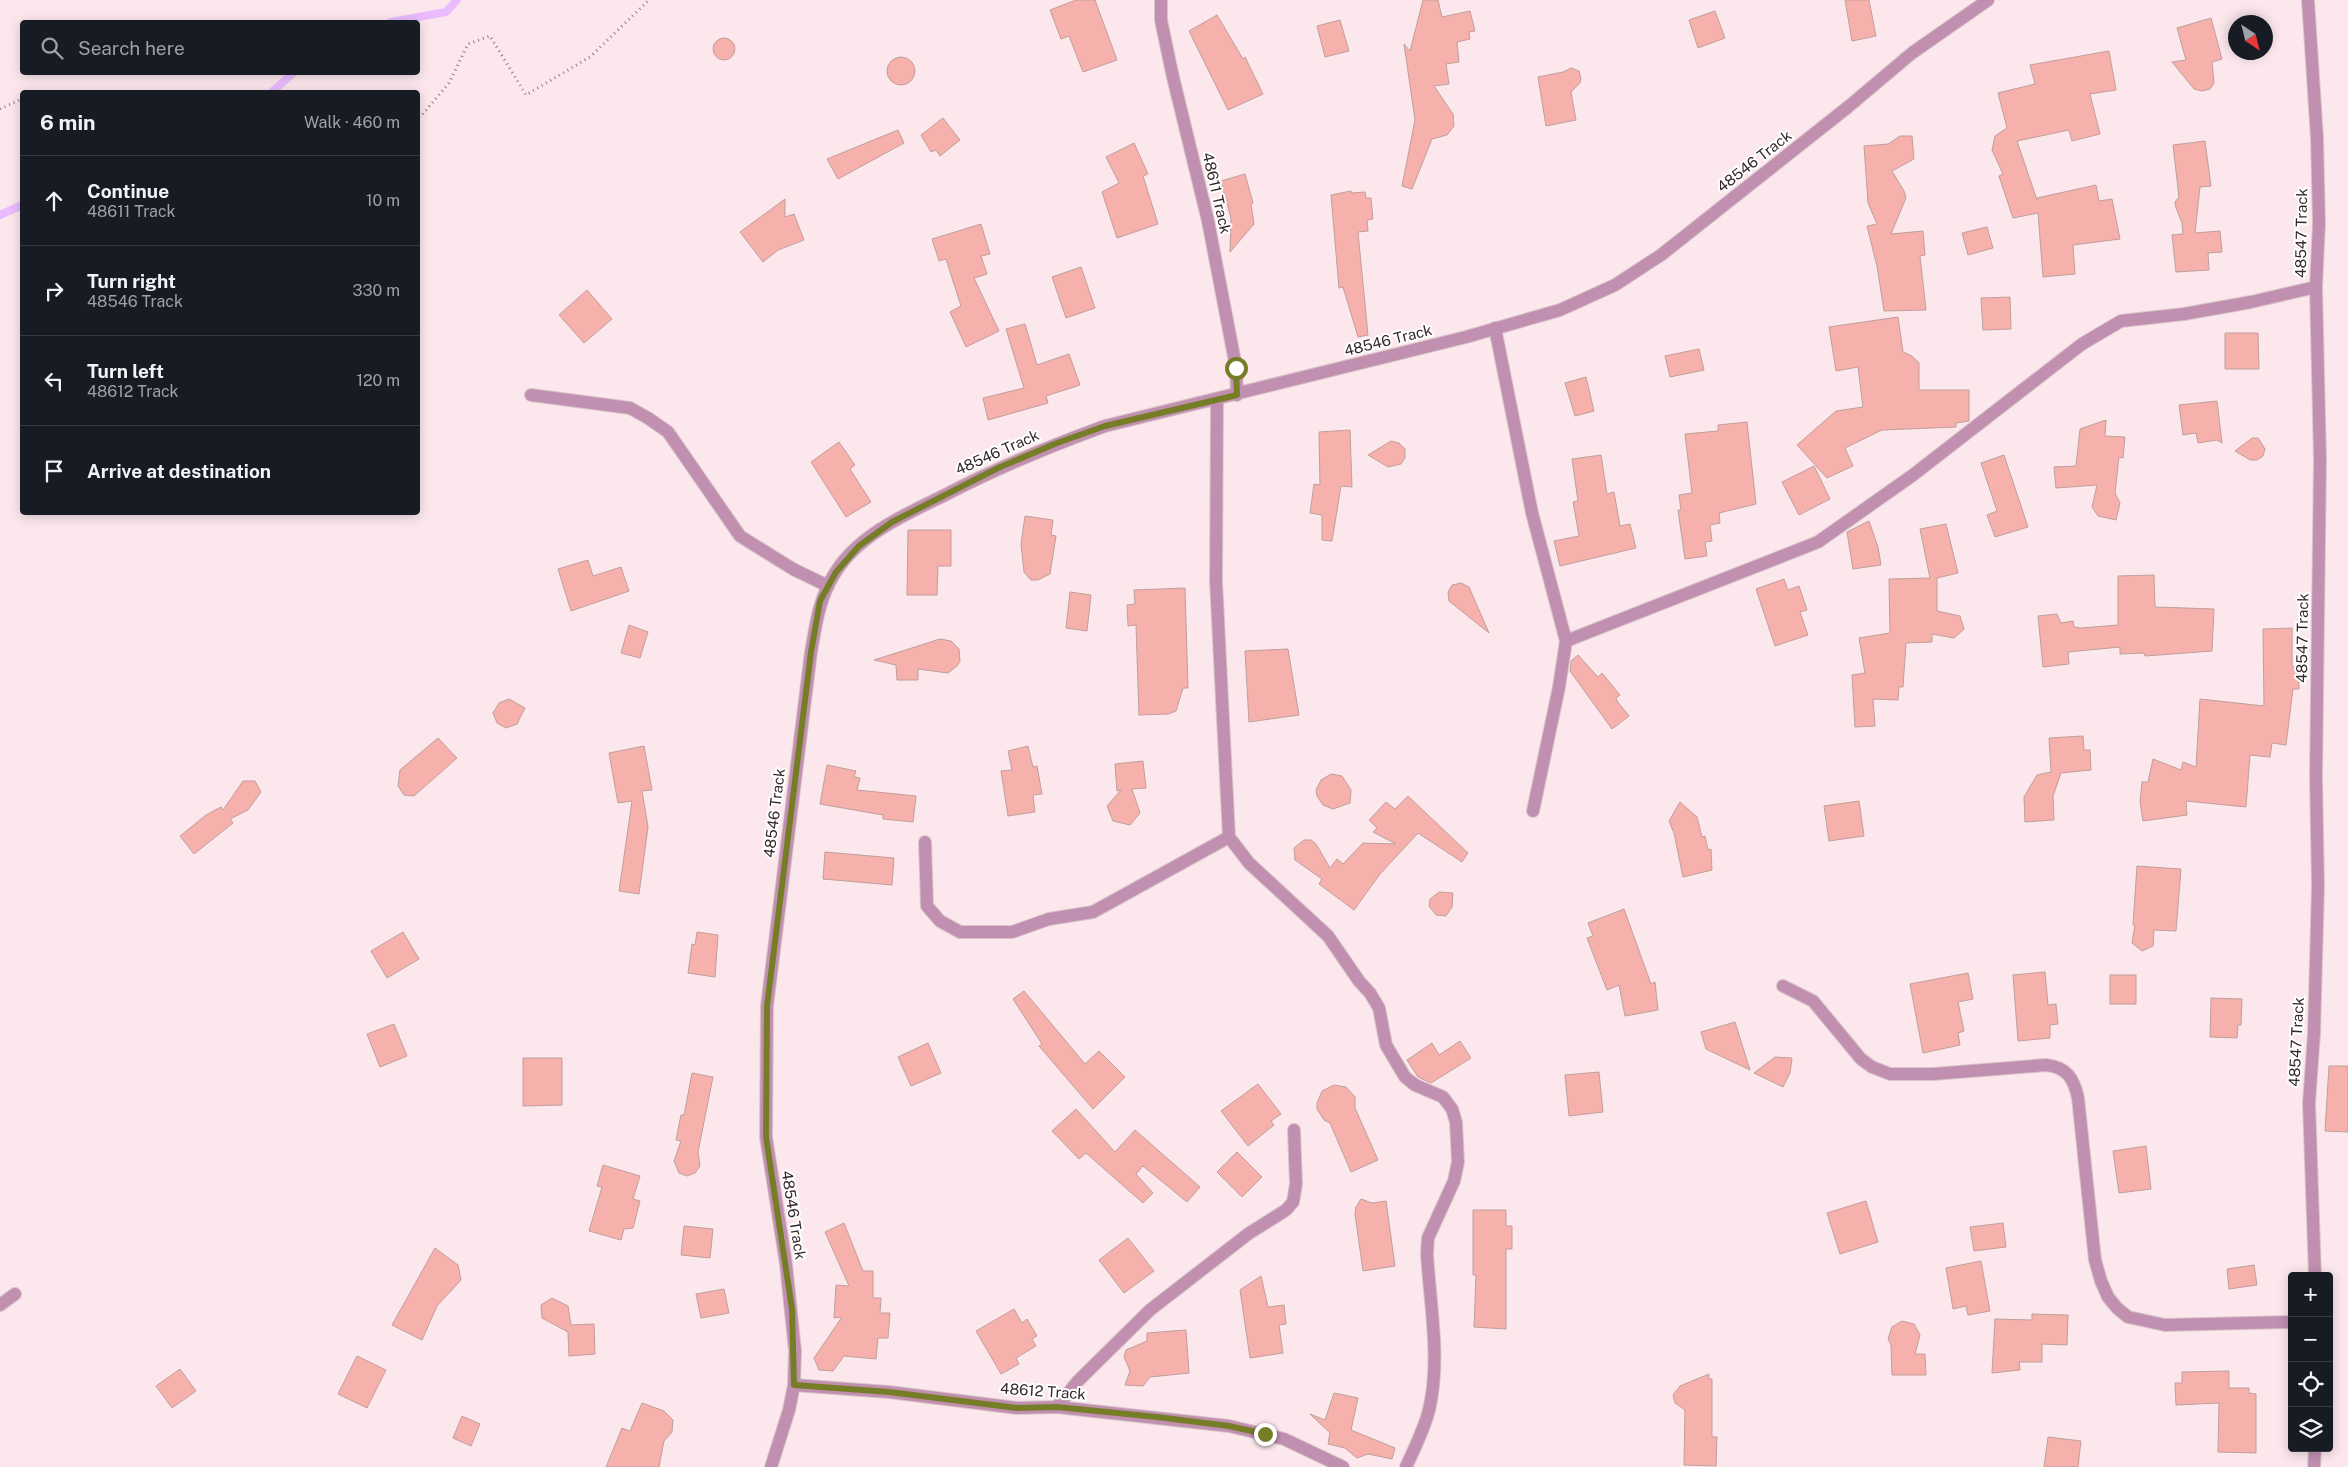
<!DOCTYPE html>
<html lang="en">
<head>
<meta charset="utf-8">
<style>
  :root { --surface:#171b24; --page:#20242c; --text:#f1f3f6; --muted:#9ea1a6; --line:#363941 }
  body { margin:0; font-family:"Public Sans",sans-serif; background:var(--page); color:var(--text) }
  .controls { position:absolute; right:15px; bottom:15px; display:grid; overflow:hidden; border-radius:5px; box-shadow:0 2px 12px #0003 }
  .controls button { width:45px; height:45px; display:grid; place-items:center; padding:0; border:0; border-bottom:1px solid var(--line); background:var(--surface); color:var(--text); font:25px sans-serif }
  .compass { position:absolute; left:2228px; top:15px; width:45px; height:45px; border-radius:50%; background:var(--surface); box-shadow:0 2px 12px #0003; rotate:145deg }
  .stop { position:absolute; width:15px; height:15px; margin:-11px; border:4px solid #767d27; border-radius:50%; background:#fff }
  .stop.end { background:#767d27; border-color:#fff; box-shadow:0 1px 5px #0008 }
  .list { margin:0; padding:0; list-style:none }
  h2 { display:flex; justify-content:space-between; align-items:center; height:65px; margin:0; padding:0 20px; font-size:21px }
  h2 small { font-size:16px; font-weight:400; color:var(--muted) }
  .list li { display:grid; grid-template-columns:32px 1fr auto; gap:15px; align-items:center; box-sizing:border-box; height:90px; padding:0 20px; border-top:1px solid var(--line) }
  .list b { display:block; font-size:19px; white-space:nowrap }
  .list p { margin:0; font-size:16px; white-space:nowrap; color:var(--muted) }
  .list em { font-size:16px; font-style:normal; color:var(--muted) }
  .icon { flex:none; width:28px; height:28px; fill:none; stroke:currentColor; stroke-width:2; stroke-linecap:round; stroke-linejoin:round }
  .map { position:relative; flex:none; width:2348px; height:1467px; overflow:hidden }
  .search { position:absolute; background:var(--surface); box-shadow:0 2px 12px #0003; left:20px; top:20px; width:400px; height:55px; display:flex; align-items:center; gap:12px; box-sizing:border-box; padding:0 18px; border-radius:5px; color:var(--muted); font-size:19px }
  .panel { position:absolute; background:var(--surface); box-shadow:0 2px 12px #0003; left:20px; top:90px; width:400px; height:425px; border-radius:5px }
  .map>svg:first-child { display:block }
  .lines { fill:none; stroke-linecap:round; stroke-linejoin:round }
  .stream { stroke:#eabbfe; stroke-width:8 }
  .building { fill:#f7b1ac; stroke:#bf9f9c }
  .minor-casing { stroke:#d8c5c9; stroke-width:14 }
  .path { stroke:#928185; stroke-width:3; stroke-dasharray:1 4; stroke-linecap:butt }
  .minor { stroke:#c190b1; stroke-width:12 }
  .route { stroke:#767d27; stroke-width:6 }
  .labels { text-anchor:middle; dominant-baseline:central; stroke-width:4; stroke-linejoin:round; paint-order:stroke }
  .street-label { font-size:15px; fill:#34282b; stroke:#fff }
</style>
</head>
<body>
<div class="map">
<svg width="2348" height="1467" viewBox="0 0 2348 1467">
  <rect width="100%" height="100%" fill="#fce7ec"/>
  <g class="lines">
    <g class="stream">
      <polyline points="391,22 446,12 457,0"/>
      <polyline points="272,92 294,72"/>
      <polyline points="0,215 22,205"/>
    </g>
  </g>
  <g class="building">
    <polygon points="1076,0 1095,0 1117,60 1083,72 1069,36 1061,39 1050,10"/>
    <polygon points="1423,0 1438,0 1442,17 1470,11 1475,31 1469,32 1470,39 1457,42 1459,62 1446,64 1449,84 1434,86 1453,114 1454,126 1447,135 1432,139 1412,189 1402,186 1415,120 1404,44 1410,51"/>
    <polygon points="1845,0 1869,0 1876,36 1852,41"/>
    <polygon points="1715,11 1725,38 1698,48 1689,20"/>
    <polygon points="1217,15 1243,59 1245,57 1263,94 1228,110 1189,31"/>
    <polygon points="2211,18 2222,59 2212,62 2214,83 2210,89 2202,91 2194,89 2172,62 2186,60 2177,28"/>
    <polygon points="1340,20 1349,51 1325,57 1317,26"/>
    <circle cx="724" cy="49" r="11"/>
    <polygon points="2109,51 2116,90 2090,94 2100,134 2072,141 2069,130 2017,141 2037,200 2037,198 2096,185 2099,201 2112,199 2120,239 2073,245 2075,274 2043,277 2038,213 2013,218 1999,176 2003,174 1992,150 1995,136 2007,128 1998,93 2035,84 2030,65"/>
    <circle cx="901" cy="71" r="14"/>
    <polygon points="1571,68 1579,71 1581,78 1580,83 1571,92 1576,120 1546,126 1538,77 1563,72"/>
    <polygon points="943,118 960,140 940,156 936,150 931,152 921,135"/>
    <polygon points="898,130 904,143 838,179 827,159"/>
    <polygon points="1900,136 1912,136 1914,159 1892,171 1904,191 1906,198 1891,234 1923,231 1925,255 1920,256 1926,310 1884,311 1877,266 1867,226 1877,224 1868,203 1864,146 1888,144"/>
    <polygon points="2205,141 2211,186 2200,187 2195,233 2220,231 2222,252 2208,253 2209,270 2176,272 2172,235 2183,234 2182,223 2176,208 2175,202 2179,197 2173,145"/>
    <polygon points="1134,143 1148,174 1143,176 1158,224 1117,238 1102,192 1119,183 1106,157"/>
    <polygon points="1245,174 1253,203 1251,204 1254,224 1230,252 1231,218 1221,181"/>
    <polygon points="1351,191 1351,193 1365,192 1366,198 1371,198 1373,219 1367,220 1368,231 1358,232 1368,335 1358,337 1343,287 1339,288 1331,195"/>
    <polygon points="785,199 785,217 794,214 804,240 778,250 763,262 740,232"/>
    <polygon points="981,224 990,254 981,256 987,274 974,278 999,331 966,347 950,312 961,306 946,259 939,261 932,239"/>
    <polygon points="1987,227 1993,248 1968,255 1962,233"/>
    <polygon points="1081,267 1095,308 1066,318 1052,277"/>
    <polygon points="587,290 612,319 584,343 559,315"/>
    <polygon points="2010,297 2011,329 1983,330 1981,298"/>
    <polygon points="1898,317 1903,352 1912,356 1919,363 1919,390 1969,390 1969,421 1956,423 1956,427 1882,430 1845,448 1853,466 1827,478 1797,445 1836,411 1863,407 1858,367 1836,371 1829,327"/>
    <polygon points="1025,324 1037,365 1069,354 1080,385 1046,396 1048,403 988,420 983,398 1024,388 1006,329"/>
    <polygon points="2225,333 2258,333 2259,369 2225,369"/>
    <polygon points="1699,349 1704,370 1670,377 1665,356"/>
    <polygon points="1586,377 1594,411 1575,416 1565,383"/>
    <polygon points="2217,401 2222,443 2217,440 2198,443 2196,433 2183,435 2179,405"/>
    <polygon points="2106,420 2105,436 2125,437 2123,458 2119,457 2115,493 2120,503 2116,520 2098,516 2092,507 2097,485 2056,488 2054,467 2076,466 2080,429"/>
    <polygon points="1747,422 1756,504 1719,513 1720,523 1710,525 1712,541 1705,542 1707,556 1685,559 1678,510 1681,510 1679,495 1692,493 1685,434 1718,431 1718,425"/>
    <polygon points="1350,430 1352,487 1341,486 1332,541 1322,540 1322,515 1310,513 1314,484 1320,485 1319,432"/>
    <polygon points="2252,438 2258,438 2265,449 2263,456 2257,460 2250,460 2235,451"/>
    <polygon points="1391,441 1399,443 1405,449 1405,458 1401,464 1388,467 1368,455"/>
    <polygon points="839,442 855,465 850,469 871,502 846,517 811,462"/>
    <polygon points="1601,455 1607,494 1614,492 1620,526 1630,524 1636,548 1560,566 1554,541 1579,536 1573,502 1578,501 1572,459"/>
    <polygon points="2004,455 2028,527 1995,537 1987,515 1997,511 1981,463"/>
    <polygon points="1814,466 1830,499 1799,515 1782,482"/>
    <polygon points="1025,516 1053,520 1051,535 1056,536 1050,574 1038,580 1031,580 1024,572 1021,544"/>
    <polygon points="1869,521 1878,547 1881,565 1853,569 1847,532"/>
    <polygon points="1946,524 1958,573 1937,578 1937,611 1960,616 1964,629 1954,638 1932,634 1932,642 1906,643 1903,687 1899,687 1898,700 1873,699 1875,726 1855,727 1852,675 1865,673 1859,638 1890,633 1889,579 1930,578 1920,529"/>
    <polygon points="908,530 951,530 951,566 938,566 937,595 907,595"/>
    <polygon points="588,560 593,576 621,567 629,591 571,611 558,569"/>
    <polygon points="2154,575 2155,607 2214,609 2212,651 2145,656 2144,653 2120,654 2120,647 2068,652 2069,664 2043,667 2038,616 2057,614 2061,623 2073,621 2074,627 2081,628 2118,625 2118,576"/>
    <polygon points="1784,579 1788,590 1799,586 1807,610 1800,612 1808,635 1775,646 1756,589"/>
    <polygon points="1461,583 1469,587 1489,633 1449,601 1448,592 1452,585"/>
    <polygon points="1185,588 1188,688 1183,688 1176,711 1168,714 1139,715 1136,625 1128,626 1127,605 1135,604 1134,590"/>
    <polygon points="1070,592 1091,595 1087,631 1066,628"/>
    <polygon points="629,625 648,632 640,658 621,653"/>
    <polygon points="2292,628 2292,667 2298,666 2299,689 2293,689 2286,745 2272,743 2270,757 2250,755 2246,807 2186,801 2187,815 2143,821 2140,802 2142,782 2148,782 2153,759 2181,770 2183,762 2196,767 2200,699 2264,706 2263,629"/>
    <polygon points="940,639 951,641 959,649 960,661 957,666 948,673 918,669 918,680 897,680 896,665 874,660"/>
    <polygon points="1288,649 1299,715 1249,722 1245,651"/>
    <polygon points="1578,655 1598,677 1602,673 1620,695 1616,698 1617,701 1629,716 1612,729 1570,671 1571,661"/>
    <polygon points="509,699 525,708 517,724 506,728 497,723 493,713 499,703"/>
    <polygon points="2083,736 2084,750 2090,750 2091,770 2061,773 2053,796 2054,820 2025,822 2024,797 2037,775 2051,772 2049,738"/>
    <polygon points="438,738 457,758 414,796 404,795 398,786 400,770"/>
    <polygon points="644,746 652,790 642,791 648,827 639,894 619,891 632,801 618,803 609,753"/>
    <polygon points="1028,746 1033,767 1037,766 1042,794 1033,795 1035,812 1008,816 1001,771 1012,770 1008,751"/>
    <polygon points="1143,761 1146,788 1132,789 1140,813 1130,825 1113,821 1107,806 1121,790 1117,791 1115,764"/>
    <polygon points="827,765 856,771 854,777 860,778 857,790 916,796 913,822 883,819 883,815 820,804"/>
    <polygon points="1331,774 1342,776 1351,790 1350,803 1333,809 1323,805 1317,796 1316,790 1321,780"/>
    <polygon points="243,781 255,781 261,792 248,810 230,819 233,823 194,854 180,836 206,815 221,807 223,810"/>
    <polygon points="1408,796 1468,853 1462,862 1418,833 1380,874 1354,910 1319,884 1322,879 1295,860 1294,848 1304,840 1311,840 1316,844 1330,868 1337,859 1343,864 1363,843 1396,844 1373,832 1377,828 1369,820 1386,802 1395,809"/>
    <polygon points="1859,801 1864,836 1829,841 1824,806"/>
    <polygon points="1680,802 1697,817 1702,837 1705,836 1708,850 1711,849 1712,870 1683,877 1674,833 1669,821"/>
    <polygon points="825,852 894,858 892,885 823,879"/>
    <polygon points="2137,866 2181,869 2176,931 2154,930 2153,946 2142,951 2132,943 2135,925 2133,925"/>
    <polygon points="1439,892 1453,893 1452,907 1446,916 1436,915 1429,906 1430,899"/>
    <polygon points="1624,909 1651,984 1655,982 1658,1010 1625,1016 1619,985 1607,990 1587,938 1593,936 1588,923"/>
    <polygon points="403,932 419,959 387,978 371,951"/>
    <polygon points="697,932 718,935 715,977 688,973 692,944 695,945"/>
    <polygon points="2045,972 2048,1005 2056,1004 2058,1024 2050,1025 2050,1038 2018,1041 2013,975"/>
    <polygon points="1968,973 1973,999 1958,1002 1964,1031 1958,1033 1960,1045 1923,1053 1910,984"/>
    <rect x="2110" y="975" width="26" height="29"/>
    <polygon points="1024,991 1085,1064 1099,1051 1125,1077 1093,1109 1039,1046 1042,1044 1013,999"/>
    <polygon points="2211,998 2242,999 2241,1025 2238,1025 2237,1038 2210,1037"/>
    <polygon points="1735,1022 1750,1070 1706,1049 1701,1032"/>
    <polygon points="394,1024 407,1056 380,1067 367,1034"/>
    <polygon points="1460,1041 1471,1058 1431,1083 1418,1077 1407,1060 1432,1043 1439,1055"/>
    <polygon points="928,1043 941,1073 911,1086 898,1057"/>
    <polygon points="1775,1057 1792,1058 1790,1073 1783,1087 1754,1073"/>
    <polygon points="523,1058 562,1058 562,1105 523,1106"/>
    <polygon points="2329,1066 2348,1066 2348,1132 2325,1131"/>
    <polygon points="1599,1072 1603,1112 1569,1116 1565,1075"/>
    <polygon points="692,1073 713,1077 698,1152 700,1166 695,1173 687,1176 679,1173 674,1161 681,1141 676,1140 681,1115 684,1115"/>
    <polygon points="1258,1084 1281,1114 1271,1121 1274,1125 1248,1146 1221,1111"/>
    <polygon points="1334,1085 1346,1087 1355,1097 1355,1108 1378,1160 1351,1172 1330,1123 1324,1120 1317,1109 1317,1103 1322,1091"/>
    <polygon points="1076,1109 1115,1152 1135,1130 1200,1187 1187,1202 1143,1166 1136,1174 1153,1193 1143,1203 1086,1153 1079,1159 1052,1131"/>
    <polygon points="2146,1146 2151,1189 2119,1193 2113,1151"/>
    <polygon points="1237,1152 1262,1177 1242,1197 1217,1172"/>
    <polygon points="603,1165 640,1176 633,1199 640,1201 633,1228 624,1229 621,1240 589,1231 602,1187 597,1186"/>
    <polygon points="1361,1199 1372,1203 1386,1201 1395,1266 1363,1271 1355,1214 1356,1207"/>
    <polygon points="1866,1201 1878,1242 1840,1254 1827,1213"/>
    <polygon points="1473,1210 1506,1210 1506,1226 1512,1226 1512,1249 1506,1249 1506,1329 1474,1327 1476,1275 1473,1275"/>
    <polygon points="844,1223 863,1271 873,1271 873,1298 881,1298 880,1313 890,1313 888,1338 878,1338 876,1359 844,1356 833,1371 819,1370 814,1358 842,1317 834,1318 836,1285 849,1286 825,1232"/>
    <polygon points="2003,1223 2006,1247 1974,1251 1970,1227"/>
    <polygon points="684,1226 713,1229 710,1258 681,1255"/>
    <polygon points="1128,1238 1154,1271 1124,1293 1099,1260"/>
    <polygon points="435,1248 458,1265 461,1280 437,1306 422,1340 392,1325"/>
    <polygon points="1981,1261 1990,1311 1968,1315 1966,1306 1953,1309 1946,1268"/>
    <polygon points="2254,1265 2257,1285 2229,1289 2227,1269"/>
    <polygon points="1261,1276 1268,1307 1284,1305 1286,1324 1279,1325 1283,1353 1250,1358 1240,1290"/>
    <polygon points="724,1289 729,1313 701,1318 696,1294"/>
    <polygon points="552,1298 568,1306 571,1325 594,1324 595,1354 569,1356 568,1332 542,1318 541,1305"/>
    <polygon points="1014,1309 1022,1323 1027,1319 1037,1336 1032,1339 1036,1346 1016,1358 1019,1364 1001,1374 976,1331"/>
    <polygon points="2032,1314 2068,1315 2067,1345 2042,1344 2042,1362 2019,1362 2020,1370 1992,1373 1995,1319 2032,1320"/>
    <polygon points="1902,1321 1914,1324 1920,1335 1915,1354 1925,1354 1926,1375 1892,1375 1891,1345 1888,1339 1892,1327"/>
    <polygon points="1186,1330 1189,1373 1150,1377 1143,1386 1125,1385 1130,1371 1124,1357 1126,1350 1147,1341 1147,1333"/>
    <polygon points="357,1356 386,1370 367,1408 338,1394"/>
    <polygon points="180,1369 196,1391 172,1408 156,1386"/>
    <polygon points="2229,1371 2229,1388 2249,1388 2249,1393 2256,1394 2256,1453 2218,1452 2219,1403 2176,1405 2175,1383 2182,1383 2182,1372"/>
    <polygon points="1709,1374 1709,1379 1712,1379 1712,1437 1717,1437 1716,1466 1684,1465 1685,1410 1675,1403 1673,1395 1680,1386"/>
    <polygon points="1334,1393 1358,1398 1351,1430 1395,1448 1392,1459 1368,1454 1357,1458 1345,1448 1328,1444 1330,1433 1310,1414 1325,1420"/>
    <polygon points="642,1403 664,1411 673,1420 672,1432 664,1441 659,1467 606,1467 622,1428 630,1431"/>
    <polygon points="462,1416 480,1424 471,1446 453,1438"/>
    <polygon points="2048,1437 2081,1441 2078,1467 2044,1467"/>
  </g>
  <g class="lines">
    <defs>
      <g id="minor">
        <polyline points="1161,0 1161,20 1172,73 1208,221 1236,367 1237,395"/>
        <polyline points="2308,0 2317,138 2319,223 2316,287 2320,460 2316,776 2318,887 2314,1033 2309,1103 2315,1276"/>
        <polyline points="1495,328 1532,513 1566,641 1559,687 1533,811"/>
        <polyline points="531,395 630,408 648,418 668,432 740,536 793,569 828,586"/>
        <path d="M 1217,400 L 1216,581 L 1229,837 L 1249,863 L 1328,936 L 1359,981 L 1370,993 L 1379,1008 L 1386,1045 L 1405,1077 L 1415,1085 L 1443,1097 L 1452,1109 L 1456,1122 L 1458,1162 L 1454,1181 L 1428,1238 L 1427,1254 C 1430,1305 1441,1360 1429,1410 C 1424,1430 1414,1449 1406,1467"/>
        <polyline points="1566,641 1818,542 1913,475 2082,344 2121,321 2184,314 2251,302 2316,287"/>
        <polyline points="925,842 927,906 940,921 960,932 1012,932 1049,919 1093,912 1229,837"/>
        <path d="M 1783,986 L 1813,1001 L 1861,1059 L 1872,1067 L 1890,1074 L 1933,1074 L 2046,1065 C 2067,1067 2074,1079 2078,1098 L 2095,1260 L 2101,1281 L 2108,1297 L 2117,1308 L 2128,1317 L 2165,1325 L 2292,1322"/>
        <polyline points="0,1305 15,1294"/>
        <polyline points="794,1385 889,1392 1017,1408 1057,1407 1229,1426 1284,1439 1343,1467"/>
        <polyline points="1057,1407 1078,1381 1150,1310 1248,1234 1286,1210 1293,1202 1296,1184 1294,1130"/>
        <path d="M 771,1467 L 789,1410 L 794,1385 L 795,1351 L 786,1264 L 766,1137 L 767,1006 L 811,652 C 816,624 819,598 835,573 C 858,535 906,514 945,495 C 997,468 1050,446 1105,426 L 1466,337 L 1560,310 L 1615,285 L 1661,255 L 1848,107 L 1912,53 L 1988,0"/>
        <polyline points="2314,1467 2315,1448"/>
      </g>
    </defs>
    <use href="#minor" class="minor-casing"/>
    <g class="path">
      <polyline points="36,92 37,92"/>
      <polyline points="0,109 22,99"/>
      <polyline points="418,115 422,115 449,83 468,44 490,36 526,95 590,57 649,0"/>
    </g>
    <use href="#minor" class="minor"/>
  </g>
  <g class="lines">
    <polyline class="route" points="1236,368 1237,395 1105,426 1057,443 998,468 892,522 859,546 836,572 820,601 811,652 767,1006 766,1137 792,1309 794,1385 889,1392 1017,1408 1057,1407 1157,1417 1229,1426 1265,1434"/>
  </g>
  <g class="labels">
    <g class="street-label">
      <text transform="translate(1754 161) rotate(-38)">48546 Track</text>
      <text transform="translate(1217 193) rotate(77)">48611 Track</text>
      <text transform="translate(2301 233) rotate(-89)">48547 Track</text>
      <text transform="translate(1388 340) rotate(-14)">48546 Track</text>
      <text transform="translate(997 452) rotate(-24)">48546 Track</text>
      <text transform="translate(2302 638) rotate(-89)">48547 Track</text>
      <text transform="translate(774 813) rotate(-83)">48546 Track</text>
      <text transform="translate(2296 1042) rotate(-87)">48547 Track</text>
      <text transform="translate(794 1215) rotate(81)">48546 Track</text>
      <text transform="translate(1043 1391) rotate(4)">48612 Track</text>
    </g>
  </g>
</svg>
<div class="controls">
<button>+</button>
<button>−</button>
<button><svg class="icon" aria-label="locate" viewBox="0 0 24 24"><circle cx="12" cy="12" r="6"/><path d="M12 2v4M12 18v4M2 12h4M18 12h4"/></svg></button>
<button><svg class="icon" aria-label="layers" viewBox="0 0 24 24"><path d="M12 4l9 5-9 5-9-5zM3 14l9 5 9-5"/></svg></button>
</div>
<svg class="compass" viewBox="-18 -18 36 36"><path d="M0-13l5 13h-10z" fill="#e53935"/><path d="M0 13l5-13h-10z" fill="#9ea1a6"/></svg>
<div class="stop" style="left:1236px;top:368px"></div>
<div class="stop end" style="left:1265px;top:1434px"></div>
<div class="search"><svg class="icon" aria-label="search" viewBox="0 0 24 24"><circle cx="10" cy="10" r="6"/><path d="M15 15l6 6"/></svg>Search here</div>
<section class="panel">
<h2>6 min<small>Walk · 460 m</small></h2>
<ul class="list">
<li><svg class="icon" aria-label="ahead" viewBox="0 0 24 24"><path d="M12 20V5M6 11l6-6 6 6"/></svg><div><b>Continue</b><p>48611 Track</p></div><em>10 m</em></li>
<li><svg class="icon" aria-label="right" viewBox="0 0 24 24"><path d="M7 20v-9h11M14 6l5 5-5 5"/></svg><div><b>Turn right</b><p>48546 Track</p></div><em>330 m</em></li>
<li><svg class="icon" aria-label="left" viewBox="0 0 24 24"><path d="M17 20v-9H6M10 6l-5 5 5 5"/></svg><div><b>Turn left</b><p>48612 Track</p></div><em>120 m</em></li>
<li><svg class="icon" aria-label="arrive" viewBox="0 0 24 24"><path d="M6 21V4h12l-3 4 3 4H6"/></svg><div><b>Arrive at destination</b></div></li>
</ul>
</section>
</div>
</body>
</html>
